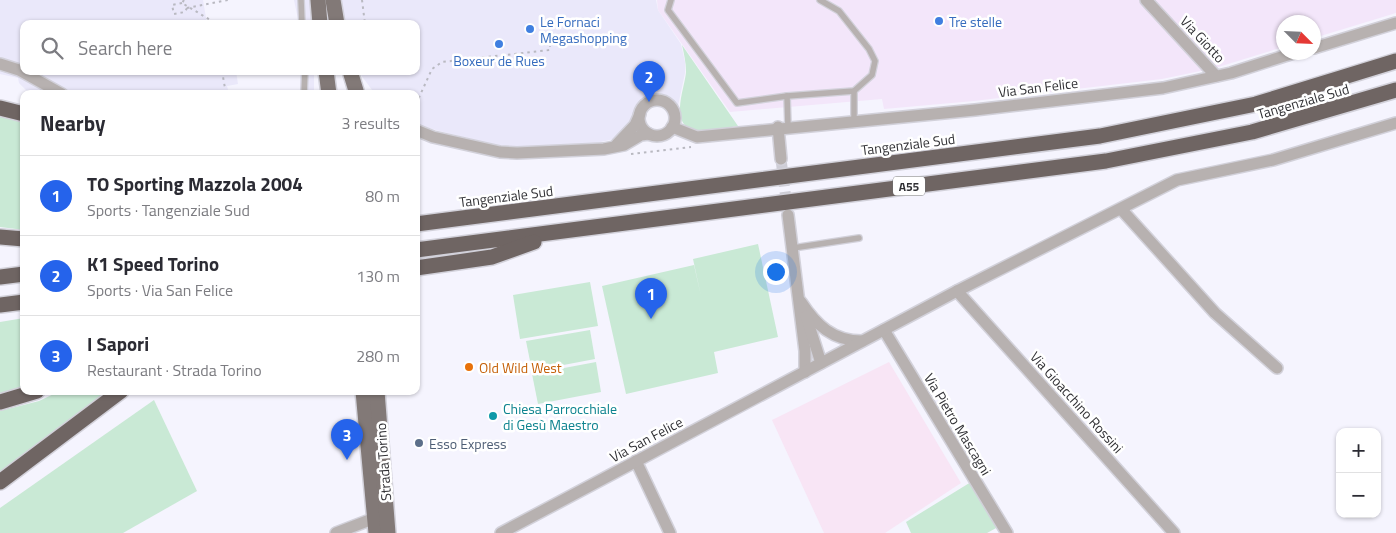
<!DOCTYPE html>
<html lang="en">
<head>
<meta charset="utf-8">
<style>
  :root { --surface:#fff; --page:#f7f7f7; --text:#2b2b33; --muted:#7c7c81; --line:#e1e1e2; --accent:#2563eb }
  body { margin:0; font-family:"Titillium Web",sans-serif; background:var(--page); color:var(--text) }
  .controls { position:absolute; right:15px; bottom:15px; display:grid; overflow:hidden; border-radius:10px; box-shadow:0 1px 4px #0004 }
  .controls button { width:45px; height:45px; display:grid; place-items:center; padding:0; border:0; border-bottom:1px solid var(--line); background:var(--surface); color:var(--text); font:25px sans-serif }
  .compass { position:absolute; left:1276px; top:15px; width:45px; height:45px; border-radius:50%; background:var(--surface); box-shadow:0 1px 4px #0004; rotate:114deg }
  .you { position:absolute; left:775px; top:271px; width:18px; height:18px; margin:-12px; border:4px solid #fff; border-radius:50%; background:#1a73e8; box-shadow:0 0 0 8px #1a73e833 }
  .badge { display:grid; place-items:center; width:32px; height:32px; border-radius:50%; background:var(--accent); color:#fff; font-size:16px; font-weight:700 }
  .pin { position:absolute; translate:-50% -41px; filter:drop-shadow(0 1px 2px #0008) }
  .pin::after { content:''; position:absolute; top:26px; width:18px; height:15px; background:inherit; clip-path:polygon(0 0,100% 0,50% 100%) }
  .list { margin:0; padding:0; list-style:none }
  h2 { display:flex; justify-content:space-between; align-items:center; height:65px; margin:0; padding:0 20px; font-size:21px }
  h2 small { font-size:16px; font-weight:400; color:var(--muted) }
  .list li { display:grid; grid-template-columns:32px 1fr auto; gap:15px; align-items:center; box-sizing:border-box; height:80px; padding:0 20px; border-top:1px solid var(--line) }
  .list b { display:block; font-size:19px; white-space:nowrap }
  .list p { margin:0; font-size:16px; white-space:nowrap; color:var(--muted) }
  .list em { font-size:16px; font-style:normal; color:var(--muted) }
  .icon { flex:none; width:28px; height:28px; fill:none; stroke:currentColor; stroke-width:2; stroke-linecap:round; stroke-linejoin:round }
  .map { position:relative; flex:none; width:1396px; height:533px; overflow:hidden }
  .search { position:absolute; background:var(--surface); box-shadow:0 1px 4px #0004; left:20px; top:20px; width:400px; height:55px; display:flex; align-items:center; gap:12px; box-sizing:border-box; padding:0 18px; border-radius:10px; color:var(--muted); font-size:19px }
  .panel { position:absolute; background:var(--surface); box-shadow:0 1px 4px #0004; left:20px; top:90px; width:400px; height:305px; border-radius:10px }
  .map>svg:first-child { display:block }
  .built { fill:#eae8fa }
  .industrial { fill:#f3e6fa }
  .education { fill:#f8e5f5 }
  .green { fill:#c9e9d5 }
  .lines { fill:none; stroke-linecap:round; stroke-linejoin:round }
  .minor-tunnel { stroke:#cecdd6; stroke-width:11; stroke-dasharray:11 5.5; stroke-linecap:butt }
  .service-casing { stroke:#d2d1da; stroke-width:8 }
  .minor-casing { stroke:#d2d1da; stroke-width:14 }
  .primary-casing { stroke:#d2d1da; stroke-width:18 }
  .motorway-casing { stroke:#d2d1da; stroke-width:18 }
  .path { stroke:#b9b9c1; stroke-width:2; stroke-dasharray:2.5 4; stroke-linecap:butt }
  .service { stroke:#b7b1b0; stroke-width:5.5 }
  .minor { stroke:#b7b1b0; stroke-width:11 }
  .primary { stroke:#827977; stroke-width:15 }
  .motorway { stroke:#6f6563; stroke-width:15 }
  .path-bridge { stroke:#b9b9c1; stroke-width:2; stroke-dasharray:2.5 4; stroke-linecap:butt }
  .shop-dot { fill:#3f7fe0; stroke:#fff; stroke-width:2 }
  .food-dot { fill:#e8710a; stroke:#fff; stroke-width:2 }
  .culture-dot { fill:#0f9aa8; stroke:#fff; stroke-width:2 }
  .service-dot { fill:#5c6f8a; stroke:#fff; stroke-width:2 }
  .labels { text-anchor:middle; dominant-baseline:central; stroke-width:5; stroke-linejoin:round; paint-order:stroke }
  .shield { fill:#fff; stroke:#6e6e71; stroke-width:1 }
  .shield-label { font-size:12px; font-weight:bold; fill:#303034 }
  .shop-label { font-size:14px; fill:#366cbe; stroke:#fff; text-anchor:start }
  .street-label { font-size:14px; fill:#303034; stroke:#fff }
  .food-label { font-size:14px; fill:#c56008; stroke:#fff; text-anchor:start }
  .culture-label { font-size:14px; fill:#0d838f; stroke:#fff; text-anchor:start }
  .service-label { font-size:14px; fill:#4e5e75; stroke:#fff; text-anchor:start }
</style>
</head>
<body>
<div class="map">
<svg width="1396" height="533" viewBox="0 0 1396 533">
  <rect width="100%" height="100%" fill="#f5f4fe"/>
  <g class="built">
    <polygon points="0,0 203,0 207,24 24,24 24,71 236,71 238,84 227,86 229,94 30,94 19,83 18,78 0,74"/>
    <polygon points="294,0 312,0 313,24 299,24"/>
    <polygon points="338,0 656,0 658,10 681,44 685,62 685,73 678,106 662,95 642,100 636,109 632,124 614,139 592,144 528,147 496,145 439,131 416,124 416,94 375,94 358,71 416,71 416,24 345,24"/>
    <rect x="300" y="71" width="14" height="23"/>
  </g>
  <polygon class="industrial" points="657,0 1396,0 1396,13 1314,38 1314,22 1284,22 1283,47 1215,68 1162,79 974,101 884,109 882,99 730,112 658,10"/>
  <polygon class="education" points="889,362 961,483 885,533 824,533 772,420"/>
  <g class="green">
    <path d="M 682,45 L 738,126 C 726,128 711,131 699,131 C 667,128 685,89 686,72 C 686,62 684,54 682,45 Z"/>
    <polygon points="0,114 24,121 24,230 0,227"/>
    <polygon points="758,244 778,337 714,352 718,373 626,394 602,286 694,265 701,296 693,259"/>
    <polygon points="590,282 598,326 520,339 513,295"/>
    <polygon points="24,318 24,390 0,395 0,322"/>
    <polygon points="590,330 595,359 532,371 526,341"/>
    <polygon points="596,362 601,392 538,404 532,374"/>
    <polygon points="60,391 107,391 0,472 0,411 39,401"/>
    <polygon points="154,400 197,491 123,533 0,533 0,508"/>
    <polygon points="971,482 998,527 987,533 911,533 906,522"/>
  </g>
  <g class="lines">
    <polyline class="minor-tunnel" points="781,159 787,208"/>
    <defs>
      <g id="service">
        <polyline points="301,0 302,24"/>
        <polyline points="671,0 668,10 737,103 787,96 854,91 872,75 875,61 869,49 839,11 820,0"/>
        <polyline points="854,91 854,121"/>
        <polyline points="304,94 305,71"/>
        <polyline points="787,96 788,127"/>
        <polyline points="793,248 859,238"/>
      </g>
      <g id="minor">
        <polyline points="1146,0 1216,76"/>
        <polyline points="1314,48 1396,23"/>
        <polyline points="0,64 19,70 62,94"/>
        <circle cx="657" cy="118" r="18"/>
        <polyline points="672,127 697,137 975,110 1163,88 1231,73 1297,52"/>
        <polyline points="778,127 781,159"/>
        <polyline points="416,130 433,137 500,152 517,153 604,149 624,145 641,135 649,134"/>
        <polyline points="617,144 635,125 640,114"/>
        <polyline points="1121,209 1215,313 1277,368"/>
        <polyline points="788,215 805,351 805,372"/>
        <polyline points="957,291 1174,533"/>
        <path d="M 801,302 C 816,325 833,341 862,341"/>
        <polyline points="806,316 821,363"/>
        <polyline points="884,330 1007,533"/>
        <polyline points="636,461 670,533"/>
        <polyline points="336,533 375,518"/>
        <polyline points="501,533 957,291 1177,180 1273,160 1396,123"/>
      </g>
      <g id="primary">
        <polyline points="318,0 320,24"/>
        <polyline points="333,0 337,24"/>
        <polyline points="326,71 329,94"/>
        <polyline points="350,71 357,94"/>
        <polyline points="363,391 376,533"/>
        <polyline points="377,391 388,533"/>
      </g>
      <g id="motorway">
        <polyline points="0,108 24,114"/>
        <polyline points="416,224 1100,136 1256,104 1396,61"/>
        <polyline points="0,237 24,239"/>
        <polyline points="416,250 1106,161 1252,132 1396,90"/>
        <polyline points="416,268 492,257 534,242"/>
        <polyline points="0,277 24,274"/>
        <polyline points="0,305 24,302"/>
        <polyline points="0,402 37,391"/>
        <polyline points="0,482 121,391"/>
      </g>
    </defs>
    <use href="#service" class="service-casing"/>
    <use href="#minor" class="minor-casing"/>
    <use href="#primary" class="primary-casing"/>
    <use href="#motorway" class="motorway-casing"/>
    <g class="path">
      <polyline points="184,0 182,3 217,24"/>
      <polyline points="362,0 365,24"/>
      <polyline points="182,3 172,5 174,14 185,12 187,8"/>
      <polyline points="222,71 226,94"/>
      <polyline points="416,104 432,69 442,62 550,50 550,46"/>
      <polyline points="631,154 691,147"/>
    </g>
    <use href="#service" class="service"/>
    <use href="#minor" class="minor"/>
    <use href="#primary" class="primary"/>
    <use href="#motorway" class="motorway"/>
    <polyline class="path-bridge" points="187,8 228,0"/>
  </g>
  <g class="shop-dot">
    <circle cx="939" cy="21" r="5"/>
    <circle cx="530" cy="29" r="5"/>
    <circle cx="499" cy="44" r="5"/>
  </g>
  <circle class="food-dot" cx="469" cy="367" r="5"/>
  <circle class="culture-dot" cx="493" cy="416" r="5"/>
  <circle class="service-dot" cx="419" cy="443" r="5"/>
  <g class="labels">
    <rect class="shield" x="893" y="176.5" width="32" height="19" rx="4"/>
    <g class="shield-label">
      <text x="909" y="186">A55</text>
    </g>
    <g class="shop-label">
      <text x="540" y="21">Le Fornaci<tspan x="540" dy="16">Megashopping</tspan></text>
      <text x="949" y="21">Tre stelle</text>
      <text x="499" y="60" text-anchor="middle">Boxeur de Rues</text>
    </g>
    <g class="street-label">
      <text transform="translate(1203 39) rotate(47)">Via Giotto</text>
      <text transform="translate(1038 87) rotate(-7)">Via San Felice</text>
      <text transform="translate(1303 101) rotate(-16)">Tangenziale Sud</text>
      <text transform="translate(908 144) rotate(-7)">Tangenziale Sud</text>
      <text transform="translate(506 196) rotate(-7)">Tangenziale Sud</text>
      <text transform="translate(1077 402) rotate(48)">Via Gioacchino Rossini</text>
      <text transform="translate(958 424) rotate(59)">Via Pietro Mascagni</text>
      <text transform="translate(646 439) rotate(-28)">Via San Felice</text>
      <text transform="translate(383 462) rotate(-94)">Strada Torino</text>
    </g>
    <g class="food-label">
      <text x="479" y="367">Old Wild West</text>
    </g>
    <g class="culture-label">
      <text x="503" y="408">Chiesa Parrocchiale<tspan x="503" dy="16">di Gesù Maestro</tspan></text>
    </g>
    <g class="service-label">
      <text x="429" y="443">Esso Express</text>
    </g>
  </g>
</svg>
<div class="controls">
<button>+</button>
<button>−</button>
</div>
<svg class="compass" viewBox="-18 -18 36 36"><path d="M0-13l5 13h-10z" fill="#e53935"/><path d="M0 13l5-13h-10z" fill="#7c7c81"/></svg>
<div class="you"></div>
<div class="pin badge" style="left:651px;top:319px">1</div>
<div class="pin badge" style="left:649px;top:102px">2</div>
<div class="pin badge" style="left:347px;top:460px">3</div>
<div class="search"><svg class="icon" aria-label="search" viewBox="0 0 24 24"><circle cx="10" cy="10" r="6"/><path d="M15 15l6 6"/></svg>Search here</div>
<section class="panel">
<h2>Nearby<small>3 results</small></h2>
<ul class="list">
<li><span class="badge">1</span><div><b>TO Sporting Mazzola 2004</b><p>Sports · Tangenziale Sud</p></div><em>80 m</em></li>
<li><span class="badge">2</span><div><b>K1 Speed Torino</b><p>Sports · Via San Felice</p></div><em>130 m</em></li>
<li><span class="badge">3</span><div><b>I Sapori</b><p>Restaurant · Strada Torino</p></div><em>280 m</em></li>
</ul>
</section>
</div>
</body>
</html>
